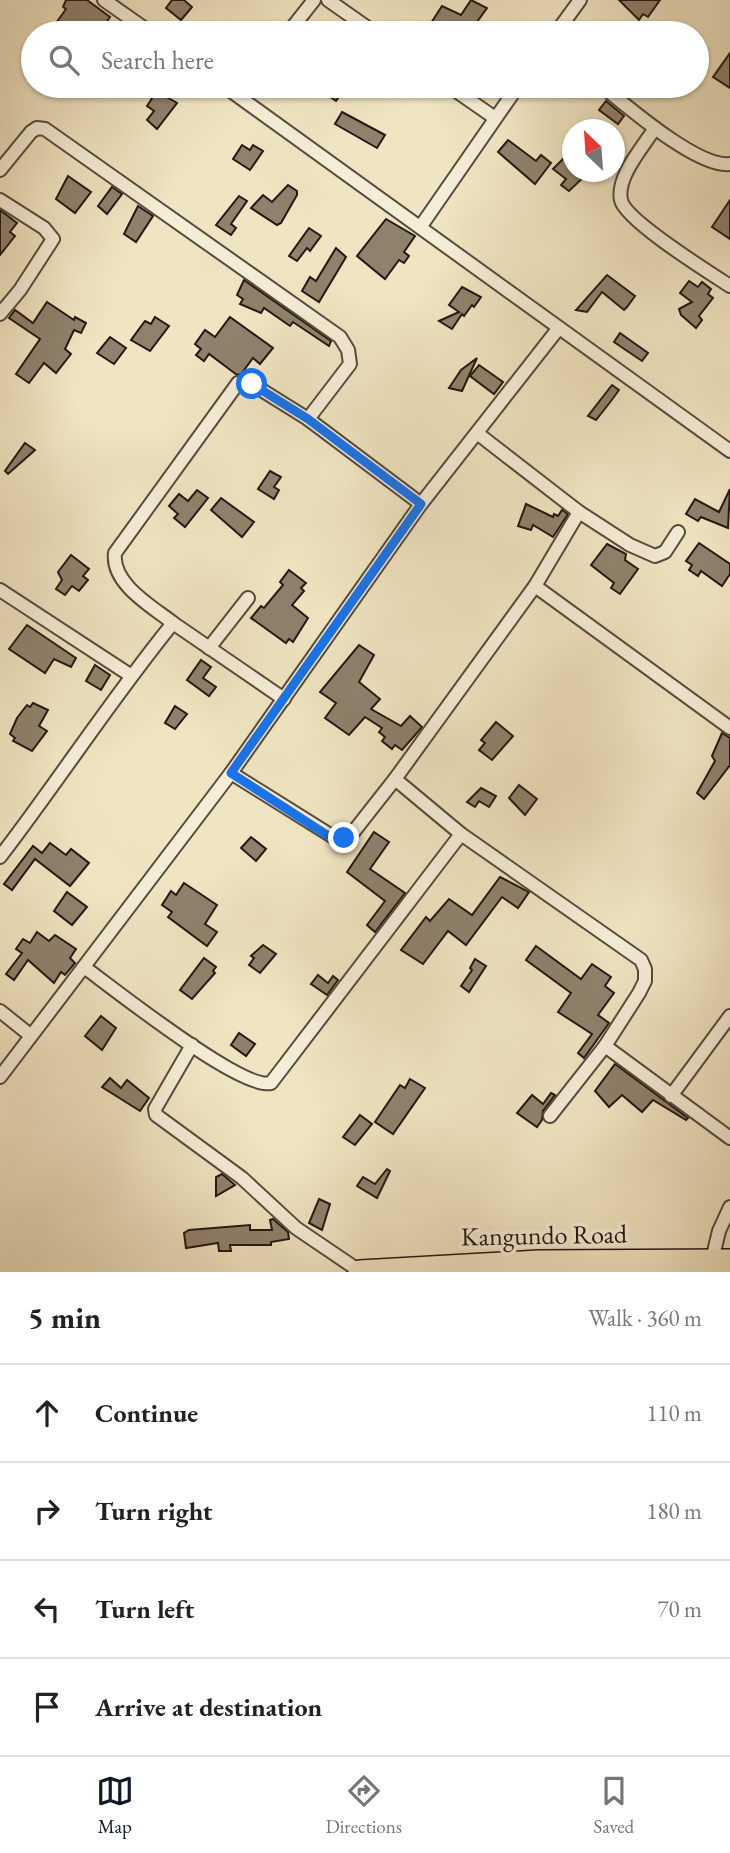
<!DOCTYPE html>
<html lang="en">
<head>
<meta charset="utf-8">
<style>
  :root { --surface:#fff; --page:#f6f6f6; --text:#222; --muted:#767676; --line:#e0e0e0; --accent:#111827 }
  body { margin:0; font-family:"EB Garamond",serif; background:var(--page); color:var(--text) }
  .compass { position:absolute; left:562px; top:119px; width:63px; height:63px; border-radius:50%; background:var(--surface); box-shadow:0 2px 5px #0004; rotate:335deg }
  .stop { position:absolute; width:21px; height:21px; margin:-16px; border:5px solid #1a73e8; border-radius:50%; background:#fff }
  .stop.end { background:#1a73e8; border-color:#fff; box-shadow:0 2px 7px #0008 }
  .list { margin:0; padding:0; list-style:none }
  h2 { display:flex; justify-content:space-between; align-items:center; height:91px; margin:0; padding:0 28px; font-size:30px }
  h2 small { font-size:23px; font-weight:400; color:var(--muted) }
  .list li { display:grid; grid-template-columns:46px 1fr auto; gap:21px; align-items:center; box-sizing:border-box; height:98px; padding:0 28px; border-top:2px solid var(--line) }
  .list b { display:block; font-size:26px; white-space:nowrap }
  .list em { font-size:23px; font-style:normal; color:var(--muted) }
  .icon { flex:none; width:38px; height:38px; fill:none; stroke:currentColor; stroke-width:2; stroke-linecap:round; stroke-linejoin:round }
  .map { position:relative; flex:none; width:730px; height:1272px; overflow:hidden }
  .search { position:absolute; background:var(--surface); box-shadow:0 2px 5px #0004; left:21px; right:21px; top:21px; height:77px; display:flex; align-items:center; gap:18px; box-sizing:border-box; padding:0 24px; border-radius:38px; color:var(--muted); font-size:26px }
  .sheet { height:483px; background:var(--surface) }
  nav { display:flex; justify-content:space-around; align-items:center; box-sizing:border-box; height:98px; border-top:2px solid var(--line); background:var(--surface); font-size:19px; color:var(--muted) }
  nav a { display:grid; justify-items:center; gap:4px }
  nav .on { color:var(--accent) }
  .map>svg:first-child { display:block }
  .building { fill:#8e826d; stroke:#241711; stroke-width:2 }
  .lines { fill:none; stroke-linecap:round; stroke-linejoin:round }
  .street-casing { stroke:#574a3d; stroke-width:16 }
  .highway-casing { stroke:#241711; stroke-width:26 }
  .street { stroke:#f5eed7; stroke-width:12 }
  .highway { stroke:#f0e5c2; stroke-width:23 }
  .route { stroke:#1a73e8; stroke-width:9 }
  .labels { text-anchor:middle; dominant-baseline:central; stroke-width:7; stroke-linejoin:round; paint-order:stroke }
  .street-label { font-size:26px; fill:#241711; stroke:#f5eed7 }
</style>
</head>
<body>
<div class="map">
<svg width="730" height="1272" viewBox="0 0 730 1272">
  <rect width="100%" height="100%" fill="#f0e5c2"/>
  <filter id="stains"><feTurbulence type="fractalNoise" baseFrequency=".00286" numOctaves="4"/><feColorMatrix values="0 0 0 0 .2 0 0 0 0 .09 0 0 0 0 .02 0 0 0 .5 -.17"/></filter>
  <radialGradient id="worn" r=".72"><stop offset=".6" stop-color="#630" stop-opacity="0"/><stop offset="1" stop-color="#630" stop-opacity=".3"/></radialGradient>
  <g class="building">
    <polygon points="66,0 87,0 110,17 99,33 49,33 66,9 63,7"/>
    <polygon points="172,0 184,0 192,7 181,20 166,8"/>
    <polygon points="471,0 487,8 469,33 443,33 431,23 442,6 461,15"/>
    <polygon points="619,0 660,0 648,17 643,14 639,20"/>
    <polygon points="730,53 730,88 713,77"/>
    <polygon points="160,86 171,86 165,96 177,103 157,129 147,120 154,111 147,106"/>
    <polygon points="314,86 347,86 336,101"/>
    <polygon points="606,101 624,116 618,124 599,110"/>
    <polygon points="342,112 385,135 377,148 335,124"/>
    <polygon points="508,140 536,161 541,155 551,163 535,184 498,152"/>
    <polygon points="242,145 250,150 253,145 263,151 250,170 233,159"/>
    <polygon points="572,150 572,172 589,172 569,191 561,185 566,179 553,169"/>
    <polygon points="68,176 91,192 75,213 56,199"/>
    <polygon points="288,185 297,191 297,195 281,223 277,225 251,208 263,195 272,202"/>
    <polygon points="112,187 122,194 107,214 98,206"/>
    <polygon points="239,196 247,201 231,224 236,228 231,235 216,225"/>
    <polygon points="730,200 730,239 712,227"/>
    <polygon points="138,206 153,216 136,242 124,234"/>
    <polygon points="0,210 17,223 10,232 15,236 0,255"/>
    <polygon points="386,219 415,236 404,252 409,256 404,263 399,260 385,279 357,256"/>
    <polygon points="309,228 321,236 310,251 307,248 297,261 289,256"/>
    <polygon points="336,248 346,257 319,302 302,291 310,277 316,281"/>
    <polygon points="607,275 635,296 627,307 624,310 602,292 587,312 576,310"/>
    <polygon points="244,280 331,341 329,346 293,322 290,326 264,308 261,313 240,304 243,299 237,295"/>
    <polygon points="689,281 698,287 702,282 711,289 708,294 713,298 699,316 702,320 696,328 681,315 679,309 692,302 680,293"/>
    <polygon points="462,287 481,297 474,307 472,305 464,316 462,314 452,329 439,321 459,312 449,305"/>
    <polygon points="47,302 74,320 75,317 86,323 81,333 74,330 65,349 71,354 56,373 44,363 29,383 16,374 40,339 9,318 15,310 33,323"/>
    <polygon points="155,317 169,326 150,351 131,340 145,321 151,324"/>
    <polygon points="230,317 273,348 260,364 253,358 241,374 237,375 209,354 204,361 196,355 201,349 195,344 205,330 215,337"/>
    <polygon points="620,333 648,353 642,361 614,342"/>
    <polygon points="110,337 126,348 114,364 97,353"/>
    <polygon points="477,358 462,391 449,388 461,370"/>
    <polygon points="479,365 503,382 494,394 470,376"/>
    <polygon points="612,385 619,390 611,401 596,420 588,416"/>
    <polygon points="25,443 35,450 8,474 5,471"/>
    <polygon points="270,471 281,477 274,487 279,490 274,499 258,489"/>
    <polygon points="730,489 728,528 701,517 698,521 686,514 695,499 719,512"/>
    <polygon points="197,490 208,498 185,527 174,518 178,514 169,506 179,494 188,501"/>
    <polygon points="221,498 254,522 242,537 211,510"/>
    <polygon points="526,504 553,517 554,514 558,516 562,510 568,514 553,537 533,525 531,530 518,526"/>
    <polygon points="699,543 730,564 730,574 722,586 701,571 698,576 689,570 692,565 686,561"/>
    <polygon points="607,544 626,554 625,560 638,569 620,594 611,588 614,583 591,565"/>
    <polygon points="71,555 89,569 83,576 88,580 79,591 72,586 65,595 56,589 62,580 58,572"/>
    <polygon points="289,570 306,583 301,588 304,591 292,605 308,618 293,642 289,639 286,643 251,618 261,606 264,608 283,585 280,582"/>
    <polygon points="27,625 76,658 71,667 54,659 45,673 9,649"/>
    <polygon points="359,645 374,655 359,682 380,699 371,709 401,726 410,716 422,727 402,750 395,745 392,749 382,741 385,737 379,732 382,728 365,717 349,735 325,718 336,703 320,692"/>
    <polygon points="201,660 211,667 203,678 216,687 209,696 187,680"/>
    <polygon points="95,665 110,675 101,690 86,681"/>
    <polygon points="33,703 48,710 39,726 47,731 32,751 13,741 15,738 10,734 17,718 27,705 30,707"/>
    <polygon points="175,706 187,714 175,729 165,723"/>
    <polygon points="496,722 513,736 492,760 479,750 485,743 481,740"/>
    <polygon points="722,733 730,738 730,765 704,799 697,793 715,761 712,756"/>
    <polygon points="519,785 537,799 525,815 509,798"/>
    <polygon points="481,788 496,796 489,807 479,801 475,807 467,802"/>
    <polygon points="374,832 389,842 370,869 405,893 375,932 367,925 385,901 347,872"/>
    <polygon points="251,837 266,849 256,861 241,848"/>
    <polygon points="50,843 66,855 71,849 89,863 70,886 35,859 12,890 4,884 33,846 42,853"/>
    <polygon points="500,877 529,892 518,908 502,897 466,945 448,931 423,964 401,950 426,917 430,921 449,899 472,915"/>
    <polygon points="184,883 217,905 205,924 217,932 207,946 168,917 172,912 162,905 171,891 176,895"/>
    <polygon points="67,892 87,907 72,925 54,911"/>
    <polygon points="37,932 49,941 55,935 76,949 70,958 75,963 65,975 61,972 54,983 28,960 14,980 6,974 22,953 16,949 23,939 30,943"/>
    <polygon points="263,945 276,954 260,973 249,965 254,958 251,956"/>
    <polygon points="536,946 581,979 592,964 611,977 605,986 614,993 598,1015 609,1023 584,1058 578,1053 592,1034 558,1012 571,993 526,960"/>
    <polygon points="204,958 216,967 213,971 215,973 192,999 180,990"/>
    <polygon points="475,959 486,966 469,992 461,986 472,970 470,968"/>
    <polygon points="318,975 328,983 333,976 338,980 327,995 311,984"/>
    <polygon points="101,1016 116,1028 102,1050 85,1036"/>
    <polygon points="239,1033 255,1044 246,1056 231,1045"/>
    <polygon points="615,1064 688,1118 686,1120 653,1100 642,1112 622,1095 609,1107 595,1091"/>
    <polygon points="110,1078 121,1088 127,1080 149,1098 140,1111 102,1087"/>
    <polygon points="410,1079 425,1088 393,1134 375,1122 400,1085 405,1088"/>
    <polygon points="551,1093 555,1095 543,1111 542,1120 537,1127 517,1113 532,1095 543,1104"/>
    <polygon points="360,1115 372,1124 355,1145 343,1137"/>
    <polygon points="387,1169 390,1171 377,1198 357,1186 363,1177 375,1184"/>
    <polygon points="222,1174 235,1185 216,1196 216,1177"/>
    <polygon points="319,1199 330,1204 322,1230 309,1223"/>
    <polygon points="273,1219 288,1232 289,1239 271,1242 271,1245 230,1245 231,1251 219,1251 218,1243 186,1248 184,1233 189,1230 250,1225 250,1230 272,1230 270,1220"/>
  </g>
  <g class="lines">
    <defs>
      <g id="street">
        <polyline points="104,0 151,33"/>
        <polyline points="328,0 375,33"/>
        <polyline points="288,33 314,0"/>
        <polyline points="556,33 580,0"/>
        <polyline points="224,86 730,451"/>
        <polyline points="449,86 495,118"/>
        <path d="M 602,86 C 628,107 698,168 730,164"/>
        <polyline points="240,97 248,86"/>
        <path d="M 655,128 C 643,147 616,177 621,200 C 625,220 710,273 730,286"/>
        <polyline points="0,170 31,132 37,128 45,129 340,337 348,350 350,364 308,419 421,504"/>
        <polyline points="0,200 44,228 53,239 20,290 0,314"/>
        <polyline points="421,226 518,86"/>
        <polyline points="477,433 579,512 535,586"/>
        <polyline points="579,512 630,545 655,556 665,552 678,532"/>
        <polyline points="0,590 130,675"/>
        <path d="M 173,623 C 153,607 111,584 115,553 L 238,383 L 252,384 L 308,419"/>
        <polyline points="209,648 248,598"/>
        <polyline points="231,773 335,838 351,835 395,779"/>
        <polyline points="461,834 395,779 535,586 730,728"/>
        <path d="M 0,857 C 59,780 112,698 173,623 L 284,699"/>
        <path d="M 84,967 C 113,988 242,1091 271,1083 L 461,834 L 641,960 L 645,969 L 645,981 L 639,993 L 605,1046 L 550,1116"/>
        <polyline points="0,1011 30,1035"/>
        <polyline points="192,1045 155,1109 156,1115 242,1178 296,1228 361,1272"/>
        <polyline points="605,1046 730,1138"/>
        <polyline points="0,1077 231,773 421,504 558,329"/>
        <polyline points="671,1096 730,1016"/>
        <polyline points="712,1260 719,1231 730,1207"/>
      </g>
      <polyline id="highway" points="360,1272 539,1262 730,1261"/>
    </defs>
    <use href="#street" class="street-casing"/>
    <use href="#highway" class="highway-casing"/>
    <use href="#street" class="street"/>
    <use href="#highway" class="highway"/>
  </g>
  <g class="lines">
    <polyline class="route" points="252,384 308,419 421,504 231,773 327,835 344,838"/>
  </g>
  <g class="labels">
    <g class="street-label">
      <text transform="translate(544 1235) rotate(-1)">Kangundo Road</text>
    </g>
  </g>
  <rect width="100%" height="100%" filter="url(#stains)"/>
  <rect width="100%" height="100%" fill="url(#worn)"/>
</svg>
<svg class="compass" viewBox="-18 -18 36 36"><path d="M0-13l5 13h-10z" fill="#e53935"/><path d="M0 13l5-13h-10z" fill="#767676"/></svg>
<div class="stop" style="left:252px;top:384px"></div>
<div class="stop end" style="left:344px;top:838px"></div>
<div class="search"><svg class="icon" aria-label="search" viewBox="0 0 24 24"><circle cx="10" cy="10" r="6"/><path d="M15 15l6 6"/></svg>Search here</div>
</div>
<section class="sheet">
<h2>5 min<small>Walk · 360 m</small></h2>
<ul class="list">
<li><svg class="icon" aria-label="ahead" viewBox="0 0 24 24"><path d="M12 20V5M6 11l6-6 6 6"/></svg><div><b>Continue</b></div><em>110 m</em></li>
<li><svg class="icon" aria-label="right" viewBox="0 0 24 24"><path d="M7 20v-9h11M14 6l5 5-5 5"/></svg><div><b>Turn right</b></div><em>180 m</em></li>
<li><svg class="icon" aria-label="left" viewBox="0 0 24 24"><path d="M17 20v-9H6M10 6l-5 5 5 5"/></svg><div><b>Turn left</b></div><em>70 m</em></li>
<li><svg class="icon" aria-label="arrive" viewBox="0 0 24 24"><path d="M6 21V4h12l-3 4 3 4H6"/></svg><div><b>Arrive at destination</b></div></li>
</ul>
</section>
<nav>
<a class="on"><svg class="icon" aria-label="map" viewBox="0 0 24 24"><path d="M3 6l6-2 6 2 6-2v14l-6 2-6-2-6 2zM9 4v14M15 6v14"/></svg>Map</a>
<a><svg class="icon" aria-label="directions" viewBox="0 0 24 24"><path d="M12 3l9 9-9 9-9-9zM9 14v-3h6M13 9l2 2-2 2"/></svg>Directions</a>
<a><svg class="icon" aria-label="saved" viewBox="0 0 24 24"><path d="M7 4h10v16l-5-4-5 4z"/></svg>Saved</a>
</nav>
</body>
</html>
